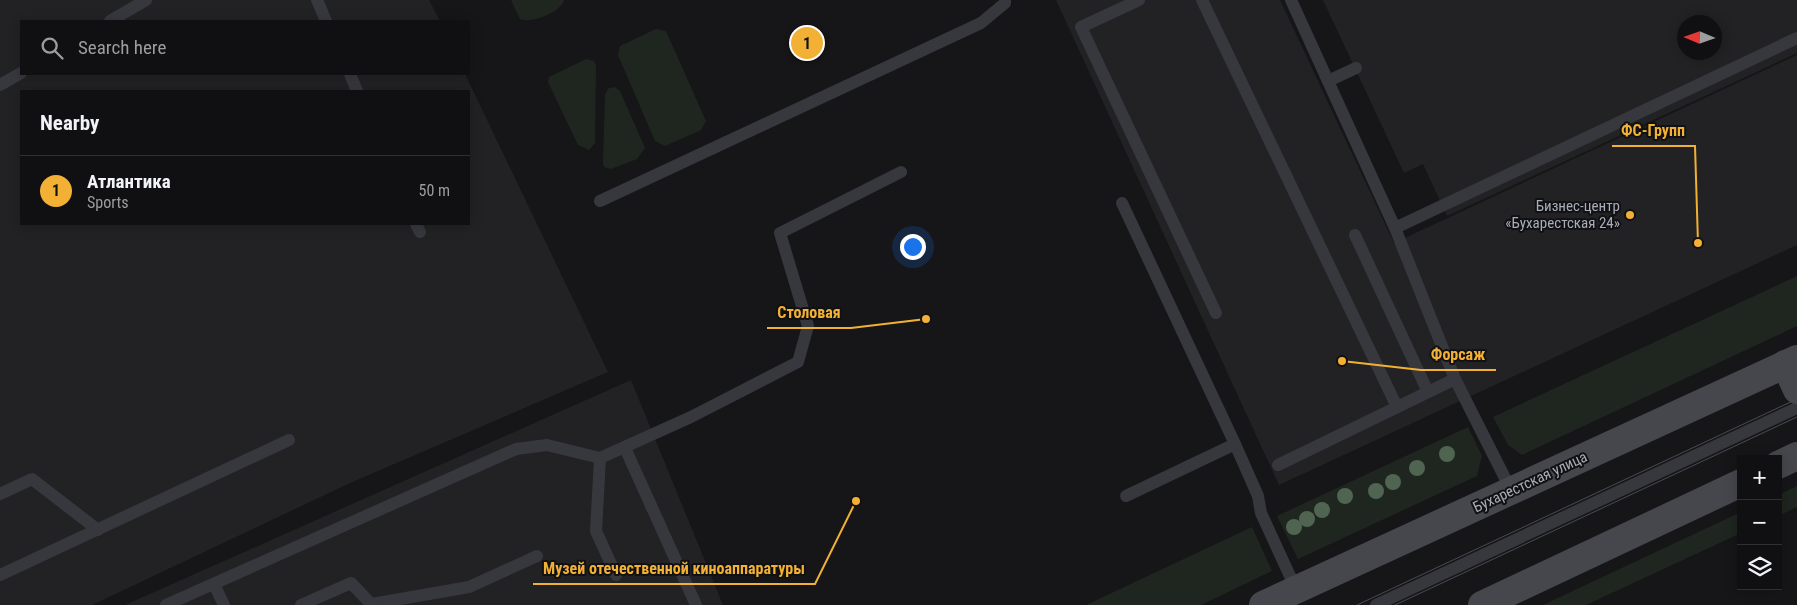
<!DOCTYPE html>
<html lang="en">
<head>
<meta charset="utf-8">
<style>
  :root { --surface:#101012; --page:#1e1e20; --text:#f1f3f6; --muted:#9c9d9f; --line:#303032; --accent:#f2b134 }
  body { margin:0; font-family:"Roboto Condensed",sans-serif; background:var(--page); color:var(--text) }
  .controls { position:absolute; right:15px; bottom:15px; display:grid; overflow:hidden; border-radius:0px; box-shadow:0 2px 12px #0003 }
  .controls button { width:45px; height:45px; display:grid; place-items:center; padding:0; border:0; border-bottom:1px solid var(--line); background:var(--surface); color:var(--text); font:25px sans-serif }
  .compass { position:absolute; left:1677px; top:15px; width:45px; height:45px; border-radius:50%; background:var(--surface); box-shadow:0 2px 12px #0003; rotate:272deg }
  .you { position:absolute; left:912px; top:246px; width:18px; height:18px; margin:-12px; border:4px solid #fff; border-radius:50%; background:#1a73e8; box-shadow:0 0 0 8px #1a73e833 }
  .badge { display:grid; place-items:center; width:32px; height:32px; border-radius:50%; background:var(--accent); color:#111; font-size:16px; font-weight:700 }
  .pin { position:absolute; translate:-50% -50%; border:2px solid #fff; box-shadow:0 1px 5px #0006 }
  .list { margin:0; padding:0; list-style:none }
  h2 { display:flex; justify-content:space-between; align-items:center; height:65px; margin:0; padding:0 20px; font-size:21px }
  h2 small { font-size:16px; font-weight:400; color:var(--muted) }
  .list li { display:grid; grid-template-columns:32px 1fr auto; gap:15px; align-items:center; box-sizing:border-box; height:70px; padding:0 20px; border-top:1px solid var(--line) }
  .list b { display:block; font-size:19px; white-space:nowrap }
  .list p { margin:0; font-size:16px; white-space:nowrap; color:var(--muted) }
  .list em { font-size:16px; font-style:normal; color:var(--muted) }
  .icon { flex:none; width:28px; height:28px; fill:none; stroke:currentColor; stroke-width:2; stroke-linecap:round; stroke-linejoin:round }
  .map { position:relative; flex:none; width:1797px; height:605px; overflow:hidden }
  .search { position:absolute; background:var(--surface); box-shadow:0 2px 12px #0003; left:20px; top:20px; width:450px; height:55px; display:flex; align-items:center; gap:12px; box-sizing:border-box; padding:0 18px; border-radius:0px; color:var(--muted); font-size:19px }
  .panel { position:absolute; background:var(--surface); box-shadow:0 2px 12px #0003; left:20px; top:90px; width:450px; height:135px; border-radius:0px }
  .map>svg:first-child { display:block }
  .built { fill:#222225; fill-rule:evenodd }
  .green { fill:#1e261f }
  .lines { fill:none; stroke-linecap:round; stroke-linejoin:round }
  .lane { stroke:#37383d; stroke-width:12 }
  .secondary { stroke:#45474d; stroke-width:28 }
  .tram { stroke:#4a4c52; stroke-width:1 }
  .tree { fill:#506452 }
  .poi-dot { fill:#f2b134; stroke:#111113; stroke-width:2 }
  .labels { text-anchor:middle; dominant-baseline:central; stroke-width:4; stroke-linejoin:round; paint-order:stroke }
  .poi-label { font-size:15px; fill:#a8adb8; stroke:#111113; text-anchor:end }
  .street-label { font-size:15px; fill:#a8adb8; stroke:#111113 }
  .leader { fill:none; stroke:#f2b134; stroke-width:2 }
  .callout-dot { fill:#f2b134; stroke:#111113; stroke-width:2 }
  .callout-label { font-size:16px; text-anchor:middle; font-weight:bold; fill:#f2b134; stroke:#111113; stroke-width:4; stroke-linejoin:round; paint-order:stroke }
</style>
</head>
<body>
<div class="map">
<svg width="1797" height="605" viewBox="0 0 1797 605">
  <rect width="100%" height="100%" fill="#161618"/>
  <g class="built">
    <path d="M 0,0 L 429,0 L 440,21 L 21,21 L 21,74 L 465,74 L 608,372 L 350,483 L 92,605 L 0,605 ZM 21,91 L 469,91 L 469,224 L 21,224 Z"/>
    <polygon points="1056,0 1280,0 1394,243 1797,55 1797,245 1279,485"/>
    <path d="M 1323,0 L 1797,0 L 1797,53 L 1447,216 L 1423,164 L 1404,173 ZM 1684,22 L 1714,22 L 1714,52 L 1684,52 Z"/>
    <polygon points="631,380 723,605 125,605"/>
  </g>
  <g class="green">
    <path d="M 511,0 L 564,0 C 561,12 531,24 520,19 Z"/>
    <polygon points="656,29 666,31 706,121 701,130 665,146 655,141 618,55 620,46"/>
    <polygon points="586,59 594,61 596,65 595,143 589,150 578,145 548,82 549,77"/>
    <polygon points="615,87 620,91 645,148 637,159 611,169 604,167 603,162 605,94 609,88"/>
    <polygon points="1797,276 1797,326 1522,455 1508,445 1493,417"/>
    <polygon points="1468,427 1482,456 1477,476 1298,559 1277,516"/>
    <polygon points="1797,486 1797,507 1778,516 1778,495"/>
    <polygon points="1741,512 1741,533 1586,605 1543,605"/>
    <polygon points="1252,527 1272,571 1201,605 1086,605"/>
  </g>
  <g class="lines">
    <g class="lane">
      <polyline points="317,0 326,21"/>
      <polyline points="1139,0 1081,27 1216,313"/>
      <polyline points="1202,0 1397,407"/>
      <polyline points="1291,0 1395,228 1455,379 1511,490"/>
      <polyline points="110,21 146,0"/>
      <polyline points="350,74 357,91"/>
      <polyline points="1328,81 1356,68"/>
      <polyline points="0,85 21,73"/>
      <polyline points="600,201 981,23 1005,3 1005,0"/>
      <polyline points="1122,203 1235,444 1258,496 1261,513 1296,589"/>
      <polyline points="416,224 420,232"/>
      <polyline points="1395,228 1797,38"/>
      <polyline points="1355,235 1428,392"/>
      <polyline points="625,448 696,605"/>
      <polyline points="600,458 596,531 616,575"/>
      <polyline points="1278,465 1455,379"/>
      <polyline points="0,494 32,479 98,530"/>
      <polyline points="1126,496 1235,444"/>
      <polyline points="0,575 289,440"/>
      <polyline points="214,584 224,605"/>
      <polyline points="372,604 469,587 537,556"/>
      <polyline points="166,605 516,449 547,445 600,458 691,417 798,362 808,326 780,233 901,172"/>
      <polyline points="301,605 351,583 372,605"/>
      <polyline points="1376,605 1797,408"/>
    </g>
    <g class="secondary">
      <polyline points="1785,364 1797,390"/>
      <polyline points="1778,465 1797,456"/>
      <polyline points="1263,605 1797,359"/>
      <polyline points="1482,605 1741,483"/>
    </g>
    <g class="tram">
      <polyline points="1357,605 1797,399"/>
      <polyline points="1395,605 1797,417"/>
    </g>
  </g>
  <g class="tree">
    <circle cx="1447" cy="454" r="8"/>
    <circle cx="1417" cy="468" r="8"/>
    <circle cx="1393" cy="482" r="8"/>
    <circle cx="1376" cy="491" r="8"/>
    <circle cx="1345" cy="496" r="8"/>
    <circle cx="1322" cy="510" r="8"/>
    <circle cx="1307" cy="519" r="8"/>
    <circle cx="1294" cy="527" r="8"/>
  </g>
  <circle class="poi-dot" cx="1630" cy="215" r="5"/>
  <g class="labels">
    <g class="poi-label">
      <text x="1620" y="206">Бизнес-центр<tspan x="1620" dy="17">«Бухарестская 24»</tspan></text>
    </g>
    <g class="street-label">
      <text transform="translate(1530 482) rotate(-25)">Бухарестская улица</text>
    </g>
  </g>
  <path class="leader" d="M1698 243L1695 146H1612M926 319L851 328H767M1342 361L1421 370H1496M856 501L815 584H533"/>
  <g class="callout-dot">
    <circle cx="1698" cy="243" r="5"/>
    <circle cx="926" cy="319" r="5"/>
    <circle cx="1342" cy="361" r="5"/>
    <circle cx="856" cy="501" r="5"/>
  </g>
  <g class="callout-label">
    <text x="1653" y="136">ФС-Групп</text>
    <text x="809" y="318">Столовая</text>
    <text x="1458" y="360">Форсаж</text>
    <text x="674" y="574">Музей отечественной киноаппаратуры</text>
  </g>
</svg>
<div class="controls">
<button>+</button>
<button>−</button>
<button><svg class="icon" aria-label="layers" viewBox="0 0 24 24"><path d="M12 4l9 5-9 5-9-5zM3 14l9 5 9-5"/></svg></button>
</div>
<svg class="compass" viewBox="-18 -18 36 36"><path d="M0-13l5 13h-10z" fill="#e53935"/><path d="M0 13l5-13h-10z" fill="#9c9d9f"/></svg>
<div class="you"></div>
<div class="pin badge" style="left:807px;top:43px">1</div>
<div class="search"><svg class="icon" aria-label="search" viewBox="0 0 24 24"><circle cx="10" cy="10" r="6"/><path d="M15 15l6 6"/></svg>Search here</div>
<section class="panel">
<h2>Nearby<small></small></h2>
<ul class="list">
<li><span class="badge">1</span><div><b>Атлантика</b><p>Sports</p></div><em>50 m</em></li>
</ul>
</section>
</div>
</body>
</html>
